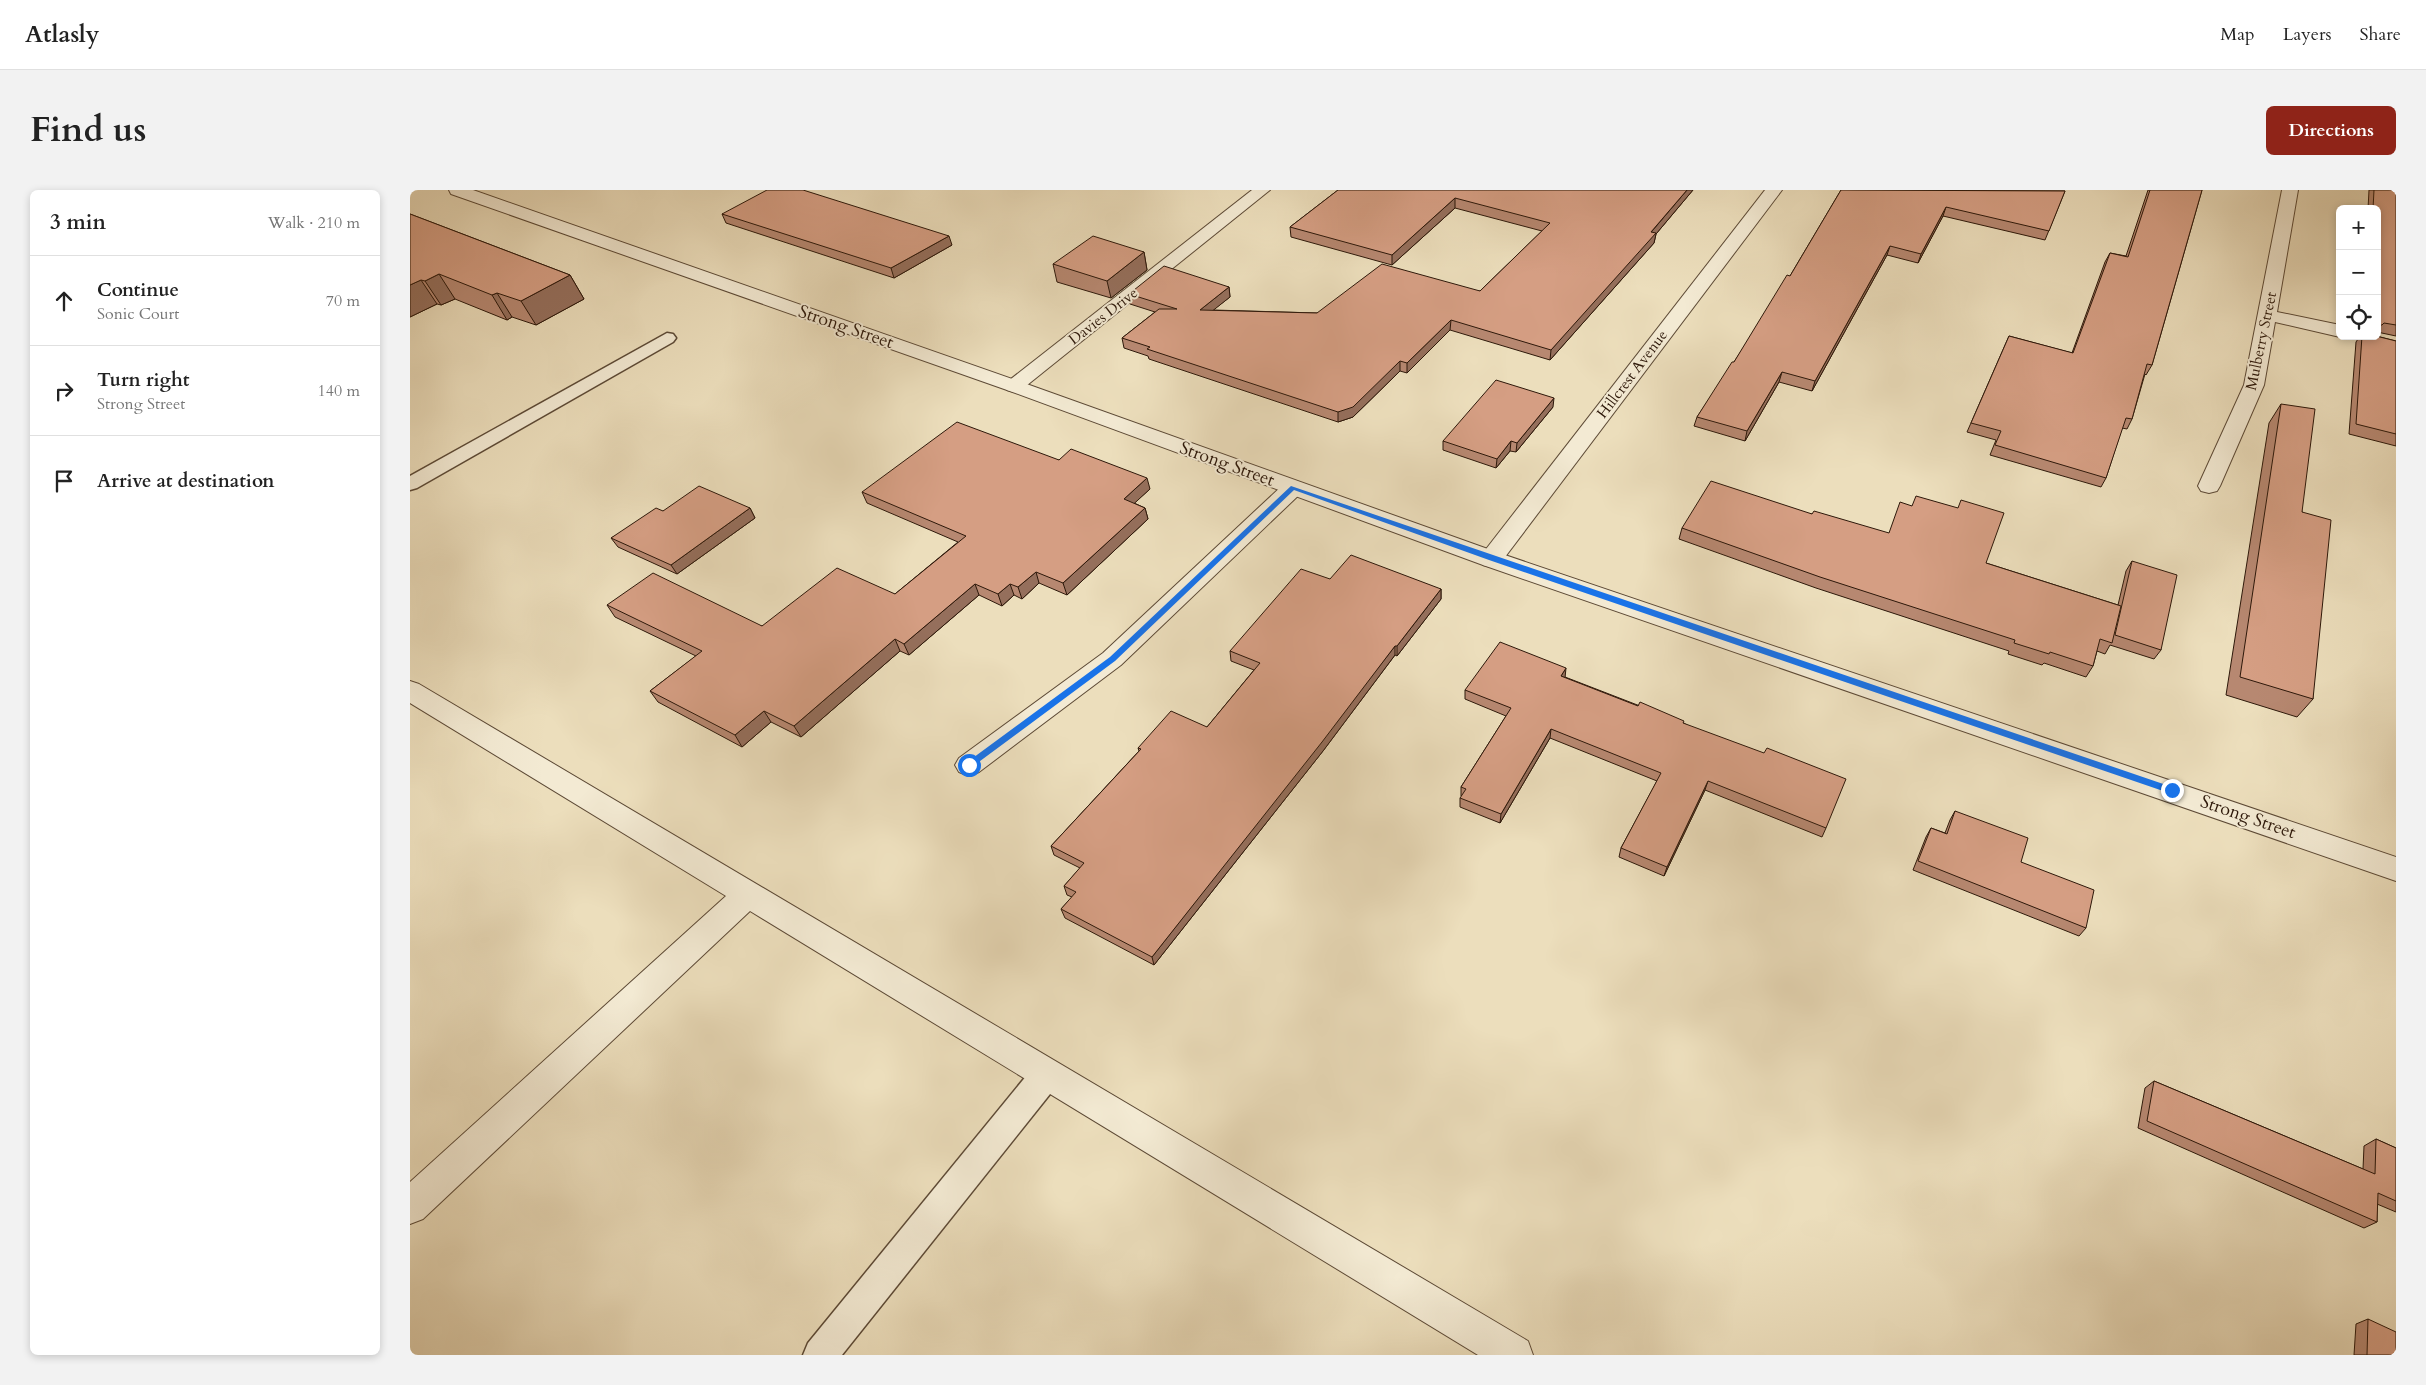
<!DOCTYPE html>
<html lang="en">
<head>
<meta charset="utf-8">
<style>
  :root { --surface:#fff; --page:#f2f2f2; --text:#222; --muted:#767676; --line:#e0e0e0; --accent:#8f2418 }
  body { margin:0; font-family:Cardo,serif; background:var(--page); color:var(--text) }
  .controls { position:absolute; right:15px; top:15px; display:grid; overflow:hidden; border-radius:8px; box-shadow:0 2px 8px #0003 }
  .controls button { width:45px; height:45px; display:grid; place-items:center; padding:0; border:0; border-bottom:1px solid var(--line); background:var(--surface); color:var(--text); font:25px sans-serif }
  .stop { position:absolute; width:15px; height:15px; margin:-11px; border:4px solid #1a73e8; border-radius:50%; background:#fff }
  .stop.end { background:#1a73e8; border-color:#fff; box-shadow:0 1px 5px #0008 }
  .list { margin:0; padding:0; list-style:none }
  h2 { display:flex; justify-content:space-between; align-items:center; height:65px; margin:0; padding:0 20px; font-size:21px }
  h2 small { font-size:16px; font-weight:400; color:var(--muted) }
  .list li { display:grid; grid-template-columns:32px 1fr auto; gap:15px; align-items:center; box-sizing:border-box; height:90px; padding:0 20px; border-top:1px solid var(--line) }
  .list b { display:block; font-size:19px; white-space:nowrap }
  .list p { margin:0; font-size:16px; white-space:nowrap; color:var(--muted) }
  .list em { font-size:16px; font-style:normal; color:var(--muted) }
  .icon { flex:none; width:28px; height:28px; fill:none; stroke:currentColor; stroke-width:2; stroke-linecap:round; stroke-linejoin:round }
  .map { position:relative; flex:none; width:1986px; height:1165px; overflow:hidden; border-radius:8px }
  header { display:flex; align-items:center; gap:30px; box-sizing:border-box; height:70px; padding:0 25px; background:var(--surface); border-bottom:1px solid var(--line) }
  header strong { font-size:24px }
  nav { display:flex; gap:28px; margin-inline-start:auto; font-size:18px }
  .intro { display:flex; align-items:center; justify-content:space-between; box-sizing:border-box; height:120px; padding:0 30px }
  h1 { margin:0; font-size:35px }
  .button { padding:12px 22px; border-radius:8px; background:var(--accent); color:#fff; font-size:18px; font-weight:700 }
  main { display:flex; gap:30px; padding:0 30px }
  aside { flex:1; background:var(--surface); border-radius:8px; box-shadow:0 2px 8px #0003 }
  .map>svg:first-child { display:block }
  .lines { fill:none; stroke-linecap:round; stroke-linejoin:round }
  .service-casing { stroke:#5d4a36; stroke-width:3 }
  .minor-casing { stroke:#5d4a36; stroke-width:2 }
  .tertiary-casing { stroke:#5d4a36; stroke-width:2 }
  .service { fill:#f3ead3; fill-rule:evenodd }
  .minor { fill:#f3ead3; fill-rule:evenodd }
  .tertiary { fill:#f3ead3; fill-rule:evenodd }
  .wall { fill:#b78871; stroke:#2d180a }
  .shaded-wall { fill:#956f5c; stroke:#2d180a }
  .building { fill:#d59e83; stroke:#2d180a }
  .route { fill:#1a73e8 }
  .labels { text-anchor:middle; dominant-baseline:central; stroke-width:4; stroke-linejoin:round; paint-order:stroke }
  .far-street-label { font-size:15px; fill:#2d180a; stroke:#f3ead3 }
  .street-label { font-size:18px; fill:#2d180a; stroke:#f3ead3 }
</style>
</head>
<body>
<header>
<strong>Atlasly</strong>
<nav><a>Map</a><a>Layers</a><a>Share</a></nav>
</header>
<div class="intro"><h1>Find us</h1><a class="button">Directions</a></div>
<main>
<aside>
<h2>3 min<small>Walk · 210 m</small></h2>
<ul class="list">
<li><svg class="icon" aria-label="ahead" viewBox="0 0 24 24"><path d="M12 20V5M6 11l6-6 6 6"/></svg><div><b>Continue</b><p>Sonic Court</p></div><em>70 m</em></li>
<li><svg class="icon" aria-label="right" viewBox="0 0 24 24"><path d="M7 20v-9h11M14 6l5 5-5 5"/></svg><div><b>Turn right</b><p>Strong Street</p></div><em>140 m</em></li>
<li><svg class="icon" aria-label="arrive" viewBox="0 0 24 24"><path d="M6 21V4h12l-3 4 3 4H6"/></svg><div><b>Arrive at destination</b></div></li>
</ul>
</aside>
<div class="map">
<svg width="1986" height="1165" viewBox="0 0 1986 1165">
  <rect width="100%" height="100%" fill="#ecdebc"/>
  <filter id="stains"><feTurbulence type="fractalNoise" baseFrequency=".004" numOctaves="4"/><feColorMatrix values="0 0 0 0 .2 0 0 0 0 .09 0 0 0 0 .02 0 0 0 .5 -.17"/></filter>
  <radialGradient id="worn" r=".72"><stop offset=".6" stop-color="#630" stop-opacity="0"/><stop offset="1" stop-color="#630" stop-opacity=".3"/></radialGradient>
  <g class="lines">
    <defs>
      <g id="service">
        <polygon points="257,143 263,144 266,148 263,152 7,298 0,300 0,286"/>
        <polygon points="637,870 648,874 652,884 648,894 432,1165 393,1165 398,1153 626,874"/>
      </g>
      <g id="minor">
        <polygon points="842,0 860,0 611,200 604,202 597,200 594,196 597,192"/>
        <polygon points="1355,0 1372,0 1089,375 1081,377 1073,375 1069,369 1073,363"/>
        <polygon points="1872,0 1888,0 1867,122 1930,135 1930,146 1932,146 1930,147 1865,132 1854,195 1810,296 1807,301 1799,303 1791,301 1788,296 1834,195"/>
        <polygon points="883,291 891,293 894,298 891,303 711,475 569,582 559,586 549,582 545,575 549,568 693,463 875,293"/>
        <polygon points="0,491 9,494 1118,1151 1123,1165 1068,1165 340,721 13,1029 0,1034 0,992 316,706 0,513"/>
      </g>
      <polygon id="tertiary" points="39,0 63,0 611,192 1089,363 1986,667 1986,691 1073,375 597,200 41,4"/>
    </defs>
    <use href="#service" class="service-casing"/>
    <use href="#minor" class="minor-casing"/>
    <use href="#tertiary" class="tertiary-casing"/>
    <use href="#service" class="service"/>
    <use href="#minor" class="minor"/>
    <use href="#tertiary" class="tertiary"/>
  </g>
  <g class="wall">
    <polygon points="928,0 1283,0 1246,44 1244,53 1140,170 1040,140 997,183 990,181 943,227 928,232 739,169 738,166 714,158 712,148 745,122 720,114 719,104 819,97 820,107 803,120 907,123 1070,101 1132,41 1045,18 982,75 881,47 880,37"/>
    <polygon points="1431,0 1655,1 1635,50 1533,26 1508,73 1477,65 1402,201 1369,192 1335,251 1284,236 1287,227 1324,172 1380,86"/>
    <polygon points="1738,0 1792,0 1742,175 1736,185 1735,184 1722,229 1717,239 1712,238 1696,288 1691,297 1580,265 1586,250 1557,242 1599,146 1662,163 1695,72 1700,63 1716,66"/>
    <polygon points="1959,0 1986,0 1986,146 1967,142 1967,19 1958,19"/>
    <polygon points="0,24 160,85 174,109 126,135 102,127 97,130 45,109 31,115 27,114 0,127"/>
    <polygon points="312,24 542,55 484,88 316,33"/>
    <polygon points="734,62 737,80 701,108 647,92 643,74"/>
    <polygon points="1950,146 1966,146 1986,151 1986,256 1939,244 1946,152"/>
    <polygon points="1871,214 1892,322 1903,509 1887,527 1816,505 1859,233"/>
    <polygon points="1143,217 1106,262 1100,261 1086,278 1033,260 1033,251"/>
    <polygon points="649,270 740,299 724,313 735,318 738,329 657,405 629,393 612,409 604,405 592,416 569,405 499,465 490,461 391,547 361,532 332,557 248,512 240,501 286,466 205,427 197,415 352,436 485,404 548,352 457,313 452,302"/>
    <polygon points="340,318 345,328 267,384 208,357 201,348 253,321"/>
    <polygon points="1402,324 1576,373 1708,415 1716,381 1722,371 1751,460 1744,469 1700,455 1695,464 1687,461 1683,476 1676,487 1634,473 1632,475 1598,464 1599,461 1406,398 1269,349 1272,338"/>
    <polygon points="1031,399 1031,409 987,466 985,465 913,561 744,775 655,728 651,719 662,707 657,705 654,696 670,678 644,665 641,656 729,561 728,558 797,537 844,480 821,471 820,461"/>
    <polygon points="1155,487 1274,533 1416,638 1412,647 1295,600 1254,686 1209,667 1211,658 1247,591 1140,548 1090,633 1050,617 1050,608 1052,606 1051,606 1051,597 1096,526 1055,509 1055,500"/>
    <polygon points="1545,621 1611,672 1676,738 1669,746 1503,680 1516,647 1521,638 1535,643 1540,630"/>
    <polygon points="1744,891 1953,979 1954,956 1966,949 1986,958 1986,1022 1967,1014 1967,1032 1954,1038 1728,938 1735,898"/>
    <polygon points="1958,1129 1986,1165 1944,1165 1946,1134"/>
  </g>
  <g class="shaded-wall">
    <polygon points="1277,0 1283,0 1246,44 1244,53 1140,170 1141,160"/>
    <polygon points="1045,8 1045,18 982,75 982,65"/>
    <polygon points="1536,17 1533,26 1508,73 1511,64"/>
    <polygon points="539,46 542,55 484,88 481,78"/>
    <polygon points="1480,56 1477,65 1402,201 1405,191"/>
    <polygon points="734,62 737,80 701,108 697,91"/>
    <polygon points="29,84 45,109 31,115 15,91"/>
    <polygon points="160,85 174,109 126,135 111,111"/>
    <polygon points="11,90 27,114 0,127 0,95"/>
    <polygon points="819,97 820,107 791,130 790,120"/>
    <polygon points="87,103 102,127 97,130 82,105"/>
    <polygon points="1041,130 1040,140 997,183 997,173"/>
    <polygon points="990,171 990,181 943,227 928,232 928,222"/>
    <polygon points="1372,182 1369,192 1335,251 1337,241"/>
    <polygon points="1144,208 1143,217 1106,262 1107,253"/>
    <polygon points="1101,251 1100,261 1086,278 1087,269"/>
    <polygon points="737,288 740,299 716,321 714,309"/>
    <polygon points="340,318 345,328 267,384 261,375"/>
    <polygon points="735,318 738,329 657,405 653,393"/>
    <polygon points="626,382 629,393 612,409 608,397"/>
    <polygon points="565,394 569,405 499,465 494,454"/>
    <polygon points="600,394 604,405 592,416 588,404"/>
    <polygon points="1031,399 1031,409 987,466 987,456"/>
    <polygon points="485,449 490,461 391,547 384,536"/>
    <polygon points="985,456 985,465 913,561 744,775 742,767"/>
    <polygon points="1156,478 1155,488 1151,486"/>
    <polygon points="354,521 361,532 332,557 325,545"/>
    <polygon points="1141,539 1140,548 1090,633 1091,624"/>
    <polygon points="1298,591 1295,600 1254,686 1257,677"/>
  </g>
  <g class="building">
    <polygon points="357,0 393,0 539,46 481,78 312,24"/>
    <polygon points="928,0 1277,0 1241,42 1246,43 1141,160 1041,130 997,173 990,171 943,217 928,222 737,159 740,157 712,148 749,119 767,119 719,104 754,76 819,97 790,120 907,123 972,74 1070,101 1140,33 1045,8 982,65 880,37"/>
    <polygon points="1431,0 1655,1 1639,41 1536,17 1511,64 1480,56 1405,191 1372,182 1337,241 1287,227 1322,172 1324,172 1377,85 1380,86"/>
    <polygon points="1740,0 1792,0 1742,175 1737,174 1722,229 1716,228 1696,288 1585,255 1591,241 1561,233 1599,146 1663,163 1700,63 1718,67"/>
    <polygon points="1964,0 1986,0 1986,135 1974,133 1972,135 1967,135 1967,19 1963,19"/>
    <polygon points="0,24 160,85 111,111 87,103 82,105 29,84 15,91 11,90 0,95"/>
    <polygon points="683,46 734,62 697,91 643,74"/>
    <polygon points="1952,146 1966,146 1986,151 1986,244 1946,234"/>
    <polygon points="1086,190 1144,208 1107,253 1101,251 1087,269 1033,251"/>
    <polygon points="1871,214 1905,219 1892,322 1921,330 1903,509 1830,487"/>
    <polygon points="547,232 649,270 661,259 737,288 714,309 735,318 653,393 626,382 608,397 600,394 588,404 565,394 494,454 485,449 384,536 354,521 325,545 240,501 292,461 197,415 243,383 352,436 427,378 485,404 556,346 452,302"/>
    <polygon points="1301,291 1402,324 1404,321 1479,343 1490,312 1502,316 1506,306 1548,318 1551,310 1594,323 1576,373 1711,416 1702,453 1690,449 1683,476 1640,462 1639,464 1604,453 1605,450 1410,387 1272,338"/>
    <polygon points="289,296 340,318 261,375 201,348 246,318 253,321"/>
    <polygon points="941,365 1031,399 987,456 985,456 912,552 742,767 651,719 666,702 654,696 674,673 641,656 731,559 728,558 761,521 797,537 850,473 820,461 891,379 920,389"/>
    <polygon points="1722,371 1767,385 1751,460 1705,445"/>
    <polygon points="1090,452 1156,478 1151,486 1228,516 1230,512 1274,531 1273,533 1354,563 1357,558 1436,589 1416,638 1298,591 1257,677 1211,658 1251,583 1141,539 1091,624 1050,608 1056,599 1051,597 1101,518 1055,500"/>
    <polygon points="1545,621 1618,648 1611,672 1684,700 1676,738 1508,671 1521,638 1537,644"/>
    <polygon points="1744,891 1965,984 1966,949 1986,958 1986,1011 1968,1003 1967,1032 1737,931"/>
    <polygon points="1958,1129 1986,1142 1986,1165 1957,1165"/>
  </g>
  <polygon class="route" points="881,296 1765,598 1766,600 1765,603 1759,603 1079,370 884,300 705,471 562,577 556,577 556,573 700,467"/>
  <g class="labels">
    <g class="far-street-label">
      <text transform="translate(693 126) rotate(-38)">Davies Drive</text>
      <text transform="translate(1851 151) rotate(-78)">Mulberry Street</text>
      <text transform="translate(1222 184) rotate(-53)">Hillcrest Avenue</text>
    </g>
    <g class="street-label">
      <text transform="translate(436 137) rotate(19)">Strong Street</text>
      <text transform="translate(817 274) rotate(20)">Strong Street</text>
      <text transform="translate(1838 627) rotate(19)">Strong Street</text>
    </g>
  </g>
  <rect width="100%" height="100%" filter="url(#stains)"/>
  <rect width="100%" height="100%" fill="url(#worn)"/>
</svg>
<div class="controls">
<button>+</button>
<button>−</button>
<button><svg class="icon" aria-label="locate" viewBox="0 0 24 24"><circle cx="12" cy="12" r="6"/><path d="M12 2v4M12 18v4M2 12h4M18 12h4"/></svg></button>
</div>
<div class="stop" style="left:559px;top:575px"></div>
<div class="stop end" style="left:1762px;top:600px"></div>
</div>
</main>
</body>
</html>
